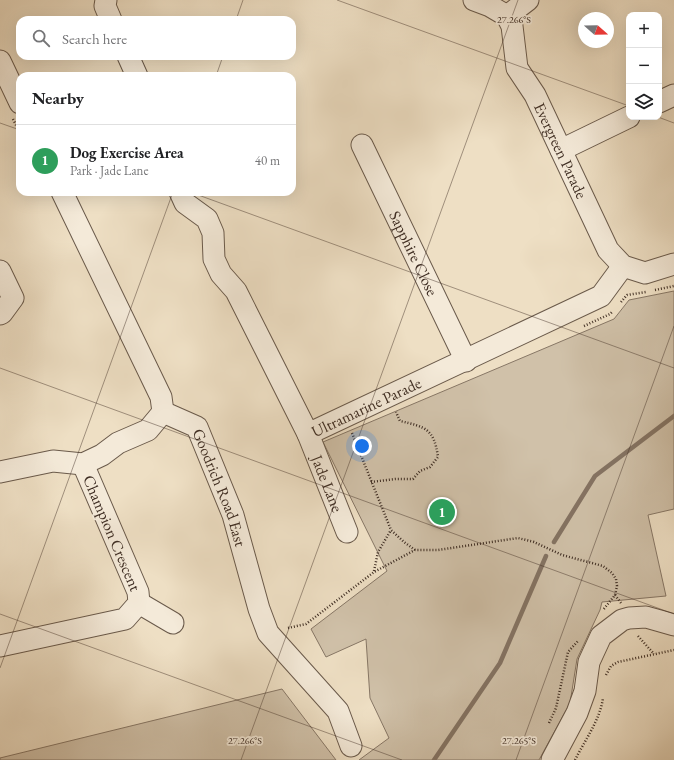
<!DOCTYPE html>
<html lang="en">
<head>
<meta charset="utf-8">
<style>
  :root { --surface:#fff; --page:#f6f6f6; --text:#202124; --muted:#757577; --line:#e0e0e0; --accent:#8f2418 }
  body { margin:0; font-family:"EB Garamond",serif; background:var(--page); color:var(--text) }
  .controls { position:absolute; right:12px; top:12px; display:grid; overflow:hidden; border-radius:8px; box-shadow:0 4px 16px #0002 }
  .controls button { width:36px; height:36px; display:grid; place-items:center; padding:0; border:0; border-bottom:1px solid var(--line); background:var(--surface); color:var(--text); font:20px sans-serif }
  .compass { position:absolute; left:578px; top:12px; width:36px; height:36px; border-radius:50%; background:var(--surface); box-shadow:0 4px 16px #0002; rotate:110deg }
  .you { position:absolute; left:362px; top:446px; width:14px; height:14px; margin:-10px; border:3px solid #fff; border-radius:50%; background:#1a73e8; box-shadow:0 0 0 6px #1a73e833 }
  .badge { display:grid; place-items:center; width:26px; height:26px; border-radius:50%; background:var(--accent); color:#fff; font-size:13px; font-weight:700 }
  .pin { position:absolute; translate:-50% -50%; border:2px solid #fff; box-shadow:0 1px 4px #0006 }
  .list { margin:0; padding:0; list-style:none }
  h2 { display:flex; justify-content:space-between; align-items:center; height:52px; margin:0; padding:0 16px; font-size:17px }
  h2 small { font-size:13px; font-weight:400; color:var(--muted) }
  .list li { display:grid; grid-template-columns:26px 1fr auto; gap:12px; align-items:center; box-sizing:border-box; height:72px; padding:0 16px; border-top:1px solid var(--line) }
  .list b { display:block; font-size:15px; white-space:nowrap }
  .list p { margin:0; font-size:13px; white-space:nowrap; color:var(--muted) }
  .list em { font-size:13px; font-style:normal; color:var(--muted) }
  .icon { flex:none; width:22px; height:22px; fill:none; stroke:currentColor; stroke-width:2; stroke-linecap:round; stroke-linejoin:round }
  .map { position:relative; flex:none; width:674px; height:760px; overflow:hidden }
  .search { position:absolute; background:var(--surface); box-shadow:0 4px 16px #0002; left:16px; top:16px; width:280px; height:44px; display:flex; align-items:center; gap:10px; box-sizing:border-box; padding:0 14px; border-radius:12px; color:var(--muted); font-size:15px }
  .panel { position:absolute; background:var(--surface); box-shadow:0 4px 16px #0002; left:16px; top:72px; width:280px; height:124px; border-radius:12px }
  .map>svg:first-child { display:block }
  .green { fill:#d0c1a9; stroke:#877766 }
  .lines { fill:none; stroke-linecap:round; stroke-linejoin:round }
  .stream { stroke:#847363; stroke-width:4.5 }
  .minor-casing { stroke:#6a5a4b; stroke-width:23 }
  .path { stroke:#3e2d23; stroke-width:2.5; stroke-dasharray:1 2; stroke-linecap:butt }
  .minor { stroke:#f4ead9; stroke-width:21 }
  .ticks { fill:none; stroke:#3e2d23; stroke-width:1; stroke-opacity:0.45 }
  .labels { text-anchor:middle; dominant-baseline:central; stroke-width:3.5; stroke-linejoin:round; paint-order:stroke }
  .street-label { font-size:16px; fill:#3e2d23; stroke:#f4ead9 }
  .ticks-label { font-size:10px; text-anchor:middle; fill:#3e2d23; stroke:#f4ead9; stroke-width:3.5; stroke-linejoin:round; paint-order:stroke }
</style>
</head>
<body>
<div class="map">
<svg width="674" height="760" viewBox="0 0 674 760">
  <rect width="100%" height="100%" fill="#eedfc4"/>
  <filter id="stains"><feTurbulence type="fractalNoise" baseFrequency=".005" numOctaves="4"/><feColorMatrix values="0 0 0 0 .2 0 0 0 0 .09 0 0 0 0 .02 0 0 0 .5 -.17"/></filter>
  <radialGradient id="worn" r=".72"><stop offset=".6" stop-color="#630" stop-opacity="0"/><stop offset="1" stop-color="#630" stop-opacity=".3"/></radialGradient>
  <g class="green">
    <polygon points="674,291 674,509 648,515 666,596 602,602 600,610 577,659 570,703 539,760 359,760 389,738 370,698 366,639 326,657 311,629 387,571 323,442 614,319 629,300"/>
    <polygon points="282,689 336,760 0,760 0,758"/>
  </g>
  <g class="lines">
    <g class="stream">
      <polyline points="554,542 595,476 674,416"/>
      <polyline points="434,760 500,663 546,556"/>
    </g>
    <defs>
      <g id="minor">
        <polyline points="106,0 105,6 111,20"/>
        <path id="s1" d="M 474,0 L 490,6 L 507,16 L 512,26 L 517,68 L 535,95 L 608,250 L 623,266 L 645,273 L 674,264"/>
        <polyline points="507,16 528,0"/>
        <polyline points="128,56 137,76"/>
        <polyline points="0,61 20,103"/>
        <polyline points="659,102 674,95"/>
        <path id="s2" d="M 362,145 L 466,361"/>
        <polyline points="561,150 629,117"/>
        <polyline points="62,192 161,397 163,412"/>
        <path id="s3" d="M 180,192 L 185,203 L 207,219 L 213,233 L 214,259 L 221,274 L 236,291 L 308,434 L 601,296 L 623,266"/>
        <polyline points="0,271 13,298 2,313 0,314"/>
        <path id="s4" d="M 163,412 L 197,427 L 233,515 L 259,609 L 268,633 L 338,711 L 351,746"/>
        <path id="s5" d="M 308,434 L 347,532"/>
        <polyline points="0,472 53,461 83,464 102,455 118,443 148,430 163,412"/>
        <polyline points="139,603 173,623"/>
        <polyline points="0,646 125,619 139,603 138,592 83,464"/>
        <polyline points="552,760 577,713 585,691 589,662 601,636 622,620 629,618 646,617 674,625"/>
      </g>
    </defs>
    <use href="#minor" class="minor-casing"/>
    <g class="path">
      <polyline points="13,119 20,133"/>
      <polyline points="655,290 674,286"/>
      <polyline points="621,302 627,295 646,292"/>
      <polyline points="584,326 610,314 613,311"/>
      <polyline points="352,433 391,530 404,542 415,550"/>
      <path d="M 371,482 L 395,479 L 413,479 L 420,471 L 430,467 L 438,457 C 434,428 425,427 400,421 L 396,412"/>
      <polyline points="374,571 378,552 391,530"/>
      <polyline points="615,595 621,603"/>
      <polyline points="288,628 306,624 374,572 415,550 438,550 518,538 534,542 562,555 603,566 612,573 616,579 617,586 615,595 603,610"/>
      <polyline points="638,636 654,654"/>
      <polyline points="606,675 611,666 618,662 674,650"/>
      <polyline points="549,723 556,708 568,652 578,641"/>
      <path d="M 575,760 C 585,740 600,720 603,698"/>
    </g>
    <use href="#minor" class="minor"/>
  </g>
  <path class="ticks" d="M 337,0 L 629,106M 236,20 L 243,0M 216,76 L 223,56M 658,117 L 674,123M 0,123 L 20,130M 190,192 L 674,368M 0,368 L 674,614M 0,614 L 402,760M 0,668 L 173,192M 241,760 L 518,0M 516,760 L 674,326"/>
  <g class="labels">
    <g class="street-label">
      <text stroke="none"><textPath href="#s1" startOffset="184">Evergreen Parade</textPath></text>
      <text stroke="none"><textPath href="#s2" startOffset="120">Sapphire Close</textPath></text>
      <text stroke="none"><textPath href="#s3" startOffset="344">Ultramarine Parade</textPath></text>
      <text stroke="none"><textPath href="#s5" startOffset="53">Jade Lane</textPath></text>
      <text stroke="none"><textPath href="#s4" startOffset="102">Goodrich Road East</textPath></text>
      <text transform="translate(112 533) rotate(67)">Champion Crescent</text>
    </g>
  </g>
  <g class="ticks-label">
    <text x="514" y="23">27.266°S</text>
    <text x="245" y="744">27.266°S</text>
    <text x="519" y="744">27.265°S</text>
  </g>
  <rect width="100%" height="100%" filter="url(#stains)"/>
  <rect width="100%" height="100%" fill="url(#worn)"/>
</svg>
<div class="controls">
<button>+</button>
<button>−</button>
<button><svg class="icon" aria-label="layers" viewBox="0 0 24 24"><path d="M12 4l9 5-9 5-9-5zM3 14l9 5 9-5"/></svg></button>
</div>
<svg class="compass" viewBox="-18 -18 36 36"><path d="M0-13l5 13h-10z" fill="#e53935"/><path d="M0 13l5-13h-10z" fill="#757577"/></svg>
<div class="you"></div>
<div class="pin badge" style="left:442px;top:512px;background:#2e9e5b">1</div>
<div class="search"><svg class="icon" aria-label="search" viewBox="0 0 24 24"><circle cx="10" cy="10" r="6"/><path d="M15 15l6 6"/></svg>Search here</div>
<section class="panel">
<h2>Nearby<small></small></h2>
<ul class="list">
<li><span class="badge" style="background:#2e9e5b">1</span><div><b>Dog Exercise Area</b><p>Park · Jade Lane</p></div><em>40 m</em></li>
</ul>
</section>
</div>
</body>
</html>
